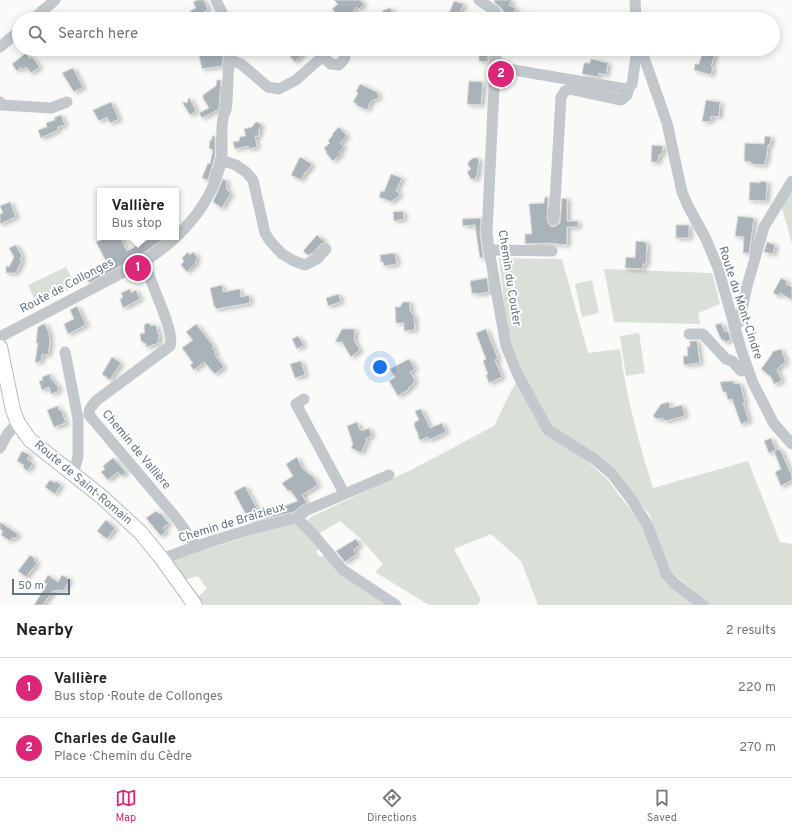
<!DOCTYPE html>
<html lang="en">
<head>
<meta charset="utf-8">
<style>
  :root { --surface:#fff; --page:#f2f2f2; --text:#222; --muted:#767676; --line:#e0e0e0; --accent:#db2777 }
  body { margin:0; font-family:Overpass,sans-serif; background:var(--page); color:var(--text) }
  .scale { position:absolute; left:12px; bottom:10px; width:58px; box-sizing:border-box; padding-left:4px; border:2px solid #657683; border-top:0; font-size:11px; line-height:14px; white-space:nowrap; color:#657683; -webkit-text-stroke:3px #fff; paint-order:stroke }
  .you { position:absolute; left:380px; top:367px; width:14px; height:14px; margin:-10px; border:3px solid #fff; border-radius:50%; background:#1a73e8; box-shadow:0 0 0 6px #1a73e833 }
  .badge { display:grid; place-items:center; width:26px; height:26px; border-radius:50%; background:var(--accent); color:#fff; font-size:13px; font-weight:700 }
  .pin { position:absolute; translate:-50% -50%; border:2px solid #fff; box-shadow:0 1px 4px #0006 }
  .popup { position:absolute; left:97px; top:188px; width:82px; height:52px; box-sizing:border-box; display:grid; place-content:center; border-radius:0px; background:var(--surface); filter:drop-shadow(0 1px 3px #0005); font-size:13px; white-space:nowrap; color:var(--muted) }
  .popup b { font-size:15px; color:var(--text) }
  .popup::after { content:''; position:absolute; left:50%; top:100%; margin-left:-8px; border:8px solid transparent; border-top-color:var(--surface) }
  .list { margin:0; padding:0; list-style:none }
  h2 { display:flex; justify-content:space-between; align-items:center; height:52px; margin:0; padding:0 16px; font-size:17px }
  h2 small { font-size:13px; font-weight:400; color:var(--muted) }
  .list li { display:grid; grid-template-columns:26px 1fr auto; gap:12px; align-items:center; box-sizing:border-box; height:60px; padding:0 16px; border-top:1px solid var(--line) }
  .list b { display:block; font-size:15px; white-space:nowrap }
  .list p { margin:0; font-size:13px; white-space:nowrap; color:var(--muted) }
  .list em { font-size:13px; font-style:normal; color:var(--muted) }
  .icon { flex:none; width:22px; height:22px; fill:none; stroke:currentColor; stroke-width:2; stroke-linecap:round; stroke-linejoin:round }
  .map { position:relative; flex:none; width:792px; height:605px; overflow:hidden }
  .search { position:absolute; background:var(--surface); box-shadow:0 2px 10px #0003; left:12px; right:12px; top:12px; height:44px; display:flex; align-items:center; gap:10px; box-sizing:border-box; padding:0 14px; border-radius:22px; color:var(--muted); font-size:15px }
  .sheet { height:172px; background:var(--surface) }
  nav { display:flex; justify-content:space-around; align-items:center; box-sizing:border-box; height:56px; border-top:1px solid var(--line); background:var(--surface); font-size:11px; color:var(--muted) }
  nav a { display:grid; justify-items:center; gap:2px }
  nav .on { color:var(--accent) }
  .map>svg:first-child { display:block }
  .green { fill:#dadfd7 }
  .building { fill:#aab3b9; stroke:#dcdcda; filter:url(#shadow) }
  .lines { fill:none; stroke-linecap:round; stroke-linejoin:round }
  .major-casing { stroke:#b5babe; stroke-width:16 }
  .minor { stroke:#c3c8cc; stroke-width:11 }
  .major { stroke:#fff; stroke-width:14 }
  .labels { text-anchor:middle; dominant-baseline:central; stroke-width:4; stroke-linejoin:round; paint-order:stroke }
  .street-label { font-size:12px; fill:#657683; stroke:#fff }
</style>
</head>
<body>
<div class="map">
<svg width="792" height="605" viewBox="0 0 792 605">
  <defs>
    <filter id="shadow"><feDropShadow dx="3" dy="1.5" stdDeviation="2" flood-color="#0004"/></filter>
  </defs>
  <rect width="100%" height="100%" fill="#fafaf8"/>
  <g class="green">
    <polygon points="792,189 792,244 782,208"/>
    <path d="M 499,258 L 562,259 L 588,353 L 620,349 C 626,396 639,443 653,488 L 748,461 L 780,542 L 792,544 L 792,605 L 709,605 L 668,569 L 650,515 L 613,472 L 591,454 L 589,463 L 607,479 L 622,499 L 642,524 L 658,569 L 663,579 L 694,605 L 538,605 L 521,561 L 491,534 L 454,549 L 481,600 L 477,605 L 429,605 L 375,572 L 383,564 L 360,538 L 340,521 L 318,534 L 308,520 L 311,517 L 411,470 L 494,426 L 512,389 L 522,374 L 509,345 Z"/>
    <polygon points="66,267 76,286 37,305 28,285"/>
    <polygon points="604,269 712,273 720,304 698,313 700,324 614,322"/>
    <polygon points="592,280 599,313 582,317 575,284"/>
    <polygon points="639,333 645,373 626,376 620,336"/>
    <polygon points="296,522 319,548 316,552 320,557 325,555 343,576 386,605 204,605 198,597 207,589 198,576 184,580 169,560"/>
  </g>
  <g class="building">
    <polygon points="198,0 204,0 208,10 192,18 190,11 196,8 193,2"/>
    <polygon points="334,0 360,0 364,4 359,9 357,7 348,16 347,14 341,19 332,9 338,4"/>
    <polygon points="495,0 512,0 509,5 516,8 514,13 529,16 528,19 506,19 506,15 501,8 494,2"/>
    <polygon points="454,1 464,4 456,19 447,19"/>
    <polygon points="390,8 393,13 393,19 382,19 382,11"/>
    <polygon points="293,49 306,49 302,53 303,54 295,62 288,54"/>
    <polygon points="224,50 222,66 202,69 199,55 213,51"/>
    <polygon points="479,51 488,52 488,62 479,61"/>
    <polygon points="705,51 715,54 711,66 713,67 711,75 694,70 695,64 699,64 702,54 704,55"/>
    <polygon points="26,53 30,59 32,57 40,67 31,73 26,67 23,70 21,67 17,71 12,64"/>
    <polygon points="591,59 608,63 606,75 599,73 598,77 582,74 584,63 590,63"/>
    <polygon points="73,68 83,87 74,92 62,73"/>
    <polygon points="217,80 221,80 219,109 202,118 199,113 209,108 203,98 203,95 216,86"/>
    <polygon points="469,81 483,82 481,105 467,104"/>
    <polygon points="360,84 377,92 379,98 371,101 367,110 356,105 357,104 353,102 358,93 356,92"/>
    <polygon points="189,97 196,111 190,115 182,102 187,103"/>
    <polygon points="706,100 720,102 719,117 711,116 710,122 702,121"/>
    <polygon points="111,102 119,119 110,123 107,117 99,121 93,110"/>
    <polygon points="61,115 65,125 58,127 58,130 41,138 38,130 47,127 46,123 55,120 54,118"/>
    <polygon points="256,122 259,123 262,126 259,129 259,136 255,136 257,147 249,149 248,146 235,149 233,142 239,141 240,137 246,136 244,129 252,127"/>
    <polygon points="339,127 347,136 340,143 344,147 339,152 341,154 333,161 326,153 327,152 324,148 330,143 328,141 333,135 332,134"/>
    <polygon points="212,136 215,136 215,156 208,180 202,178 208,163 210,164 213,150 209,148 210,140 212,140"/>
    <polygon points="765,136 771,137 770,145 768,145 766,161 765,161 764,165 751,164 751,162 744,161 745,143 764,144"/>
    <polygon points="652,145 663,146 662,155 659,155 658,162 651,162"/>
    <polygon points="300,157 312,164 307,172 306,171 301,180 291,175"/>
    <polygon points="473,158 478,158 479,161 477,176 476,176 476,179 471,179 467,172 471,169 468,165 468,162"/>
    <polygon points="391,174 402,178 396,191 400,193 398,197 393,200 392,202 379,197 381,191 384,192"/>
    <polygon points="223,179 227,181 226,184 227,190 231,193 222,208 213,202"/>
    <polygon points="760,181 767,182 766,201 749,200 750,182 760,183"/>
    <polygon points="545,197 548,197 547,220 550,226 554,227 560,223 562,198 567,199 567,221 578,221 578,227 567,227 567,245 548,243 525,244 525,234 532,234 529,204 544,203"/>
    <polygon points="10,202 16,217 0,224 0,214 3,213 0,206"/>
    <polygon points="403,211 404,219 394,221 393,212"/>
    <polygon points="738,216 754,218 749,253 743,253 744,237 735,236"/>
    <polygon points="481,218 480,234 483,257 480,258 475,225 463,226 462,219"/>
    <rect x="676" y="225" width="13" height="13"/>
    <polygon points="317,235 325,242 321,244 313,253 308,255 303,251"/>
    <polygon points="109,237 120,237 127,251 153,237 166,237 141,255 89,283 85,275 107,263 96,242"/>
    <polygon points="636,241 645,242 645,243 647,243 646,264 643,264 643,269 625,268 626,257 635,258"/>
    <polygon points="767,242 775,245 773,254 764,252"/>
    <polygon points="16,245 22,256 20,260 22,261 16,273 6,273 6,266 9,267 14,257 9,248"/>
    <polygon points="188,252 190,255 193,252 198,258 195,261 196,263 187,272 181,265 184,261 182,258"/>
    <polygon points="395,253 397,264 384,266 383,262 381,262 380,255"/>
    <polygon points="487,278 489,292 478,294 476,293 472,294 470,281"/>
    <polygon points="781,278 787,281 786,284 792,287 792,300 780,293 779,296 773,293"/>
    <polygon points="222,285 223,292 240,289 241,297 249,295 250,303 216,309 215,306 214,306 210,288"/>
    <polygon points="130,289 131,293 136,290 140,299 123,308 120,299 123,297 121,293"/>
    <polygon points="339,294 341,302 328,306 326,298"/>
    <polygon points="403,302 410,302 410,311 414,316 415,330 404,331 404,323 396,323 395,307 400,307"/>
    <polygon points="77,306 86,325 68,334 64,324 74,319 70,310"/>
    <polygon points="148,323 152,326 156,325 158,334 160,334 158,340 159,343 146,347 146,344 141,341 140,334 145,333 144,327 145,324"/>
    <polygon points="721,323 725,332 728,331 731,340 725,342 724,340 722,340 719,335 715,325"/>
    <polygon points="43,324 45,324 49,333 50,343 48,355 42,354 41,361 35,363 38,343 36,343 38,327"/>
    <polygon points="196,324 214,347 212,348 216,353 214,354 224,367 215,374 204,362 194,370 190,365 193,363 182,348 193,340 186,332"/>
    <polygon points="342,329 355,329 354,340 360,350 351,357 342,342 335,342"/>
    <polygon points="486,329 498,359 495,360 502,377 489,383 486,375 488,374 483,361 486,359 476,333"/>
    <polygon points="298,336 304,345 297,349 292,339"/>
    <polygon points="690,341 697,341 700,363 684,365 683,356 688,356 687,347 690,347"/>
    <polygon points="781,349 786,363 781,365 777,370 782,381 774,384 771,377 761,369 772,354 772,352"/>
    <polygon points="112,357 121,363 110,380 102,374"/>
    <polygon points="409,359 415,369 410,372 415,380 413,382 414,384 408,388 409,389 398,396 389,381 395,377 390,369"/>
    <polygon points="301,361 305,375 295,378 290,364"/>
    <polygon points="50,374 51,379 52,379 53,381 54,381 56,385 57,384 59,391 51,394 49,387 42,390 39,381 43,380 42,377"/>
    <polygon points="733,381 734,384 740,383 745,403 743,403 749,421 741,424 732,399 728,400 726,392 723,392 720,382"/>
    <polygon points="669,402 670,408 682,405 685,416 666,421 662,418 657,419 653,416 661,404"/>
    <polygon points="58,406 59,410 61,410 66,423 54,427 47,410"/>
    <polygon points="421,409 430,428 442,423 446,432 429,440 428,437 421,440 419,439 418,436 418,434 414,425 415,422 419,420 415,411"/>
    <polygon points="357,422 360,430 362,430 362,431 369,428 372,436 365,439 367,441 361,453 351,448 353,444 347,426"/>
    <polygon points="771,438 776,450 780,449 792,476 792,480 781,486 775,472 781,469 774,451 776,450 769,453 764,441"/>
    <polygon points="22,451 30,455 27,459 33,463 28,471 23,468 24,465 17,461"/>
    <polygon points="297,457 302,468 314,478 318,485 302,495 307,503 301,506 294,512 250,522 234,492 245,486 259,512 272,507 273,510 298,501 290,490 288,491 282,483 293,476 286,464"/>
    <polygon points="113,458 126,472 122,476 118,472 108,480 101,472 105,469 103,466"/>
    <polygon points="50,480 55,483 56,481 61,485 55,494 45,487"/>
    <polygon points="156,511 159,514 160,513 169,523 163,528 166,531 161,536 146,518"/>
    <polygon points="106,520 115,528 107,539 97,531"/>
    <polygon points="0,522 18,534 15,539 13,537 10,541 1,535 3,531 0,529"/>
    <polygon points="356,539 360,545 353,550 357,554 345,562 336,551"/>
    <polygon points="30,555 35,559 34,560 37,563 26,577 18,571"/>
    <polygon points="48,575 58,582 62,575 70,580 63,591 61,590 53,591 43,605 34,605 47,584 44,582"/>
  </g>
  <g class="lines">
    <defs>
      <polyline id="major" points="0,347 13,410 18,423 30,440 102,497 141,533 162,559 195,605"/>
    </defs>
    <use href="#major" class="major-casing"/>
    <g class="minor">
      <polyline points="216,0 225,19"/>
      <polyline points="479,0 495,11 499,19"/>
      <polyline points="635,0 636,19"/>
      <polyline points="33,19 55,0"/>
      <polyline points="0,47 19,31"/>
      <polyline points="497,49 495,67 487,233 489,250 506,346 518,375 548,430 593,458 612,474 631,499 647,524 666,574 674,583 703,605"/>
      <polyline points="641,49 667,123 682,192 688,206 706,239 718,268 741,349 753,383 774,424 792,444"/>
      <polyline points="323,57 331,64 339,65 345,58 343,50 341,49"/>
      <polyline points="230,60 241,64 268,87 279,89 296,80 331,49"/>
      <polyline points="495,67 626,89 629,88"/>
      <polyline points="0,102 2,105 51,108 67,102"/>
      <polyline points="221,160 236,165 246,172 253,180 265,233 270,241 282,254 294,261 305,265 317,259 326,249"/>
      <polyline points="554,220 561,97 565,91 570,89 621,100 627,95 629,88 632,84 637,49"/>
      <polyline points="489,250 552,251"/>
      <path d="M 145,261 C 148,281 176,331 170,346 L 97,400 C 93,405 88,408 89,415 L 177,519 L 196,546"/>
      <polyline points="734,326 739,322 747,286 764,227 792,181"/>
      <polyline points="689,334 703,334 726,359 732,361 741,371 748,370"/>
      <path d="M 0,337 L 145,261 C 180,239 212,204 221,162 C 224,148 220,133 223,119 C 223,116 225,113 226,110 C 228,100 227,90 228,80 C 228,69 230,59 231,49"/>
      <polyline points="65,352 78,419 78,457 73,474"/>
      <polyline points="304,399 296,404 344,493"/>
      <polyline points="0,448 8,433 18,423"/>
      <polyline points="297,518 305,511 389,475"/>
      <path d="M 162,559 C 206,542 251,528 297,518 L 313,534 L 343,570 L 396,605"/>
    </g>
    <use href="#major" class="major"/>
  </g>
  <g class="labels">
    <g class="street-label">
      <text transform="translate(509 278) rotate(81)">Chemin du Couter</text>
      <text transform="translate(67 286) rotate(-28)">Route de Collonges</text>
      <text transform="translate(740 303) rotate(72)">Route du Mont-Cindre</text>
      <text transform="translate(136 450) rotate(50)">Chemin de Vallière</text>
      <text transform="translate(83 483) rotate(40)">Route de Saint-Romain</text>
      <text transform="translate(232 523) rotate(-17)">Chemin de Braizieux</text>
    </g>
  </g>
</svg>
<div class="scale">50 m</div>
<div class="you"></div>
<div class="pin badge" style="left:138px;top:268px">1</div>
<div class="popup"><b>Vallière</b>Bus stop</div>
<div class="pin badge" style="left:501px;top:74px">2</div>
<div class="search"><svg class="icon" aria-label="search" viewBox="0 0 24 24"><circle cx="10" cy="10" r="6"/><path d="M15 15l6 6"/></svg>Search here</div>
</div>
<section class="sheet">
<h2>Nearby<small>2 results</small></h2>
<ul class="list">
<li><span class="badge">1</span><div><b>Vallière</b><p>Bus stop · Route de Collonges</p></div><em>220 m</em></li>
<li><span class="badge">2</span><div><b>Charles de Gaulle</b><p>Place · Chemin du Cèdre</p></div><em>270 m</em></li>
</ul>
</section>
<nav>
<a class="on"><svg class="icon" aria-label="map" viewBox="0 0 24 24"><path d="M3 6l6-2 6 2 6-2v14l-6 2-6-2-6 2zM9 4v14M15 6v14"/></svg>Map</a>
<a><svg class="icon" aria-label="directions" viewBox="0 0 24 24"><path d="M12 3l9 9-9 9-9-9zM9 14v-3h6M13 9l2 2-2 2"/></svg>Directions</a>
<a><svg class="icon" aria-label="saved" viewBox="0 0 24 24"><path d="M7 4h10v16l-5-4-5 4z"/></svg>Saved</a>
</nav>
</body>
</html>
